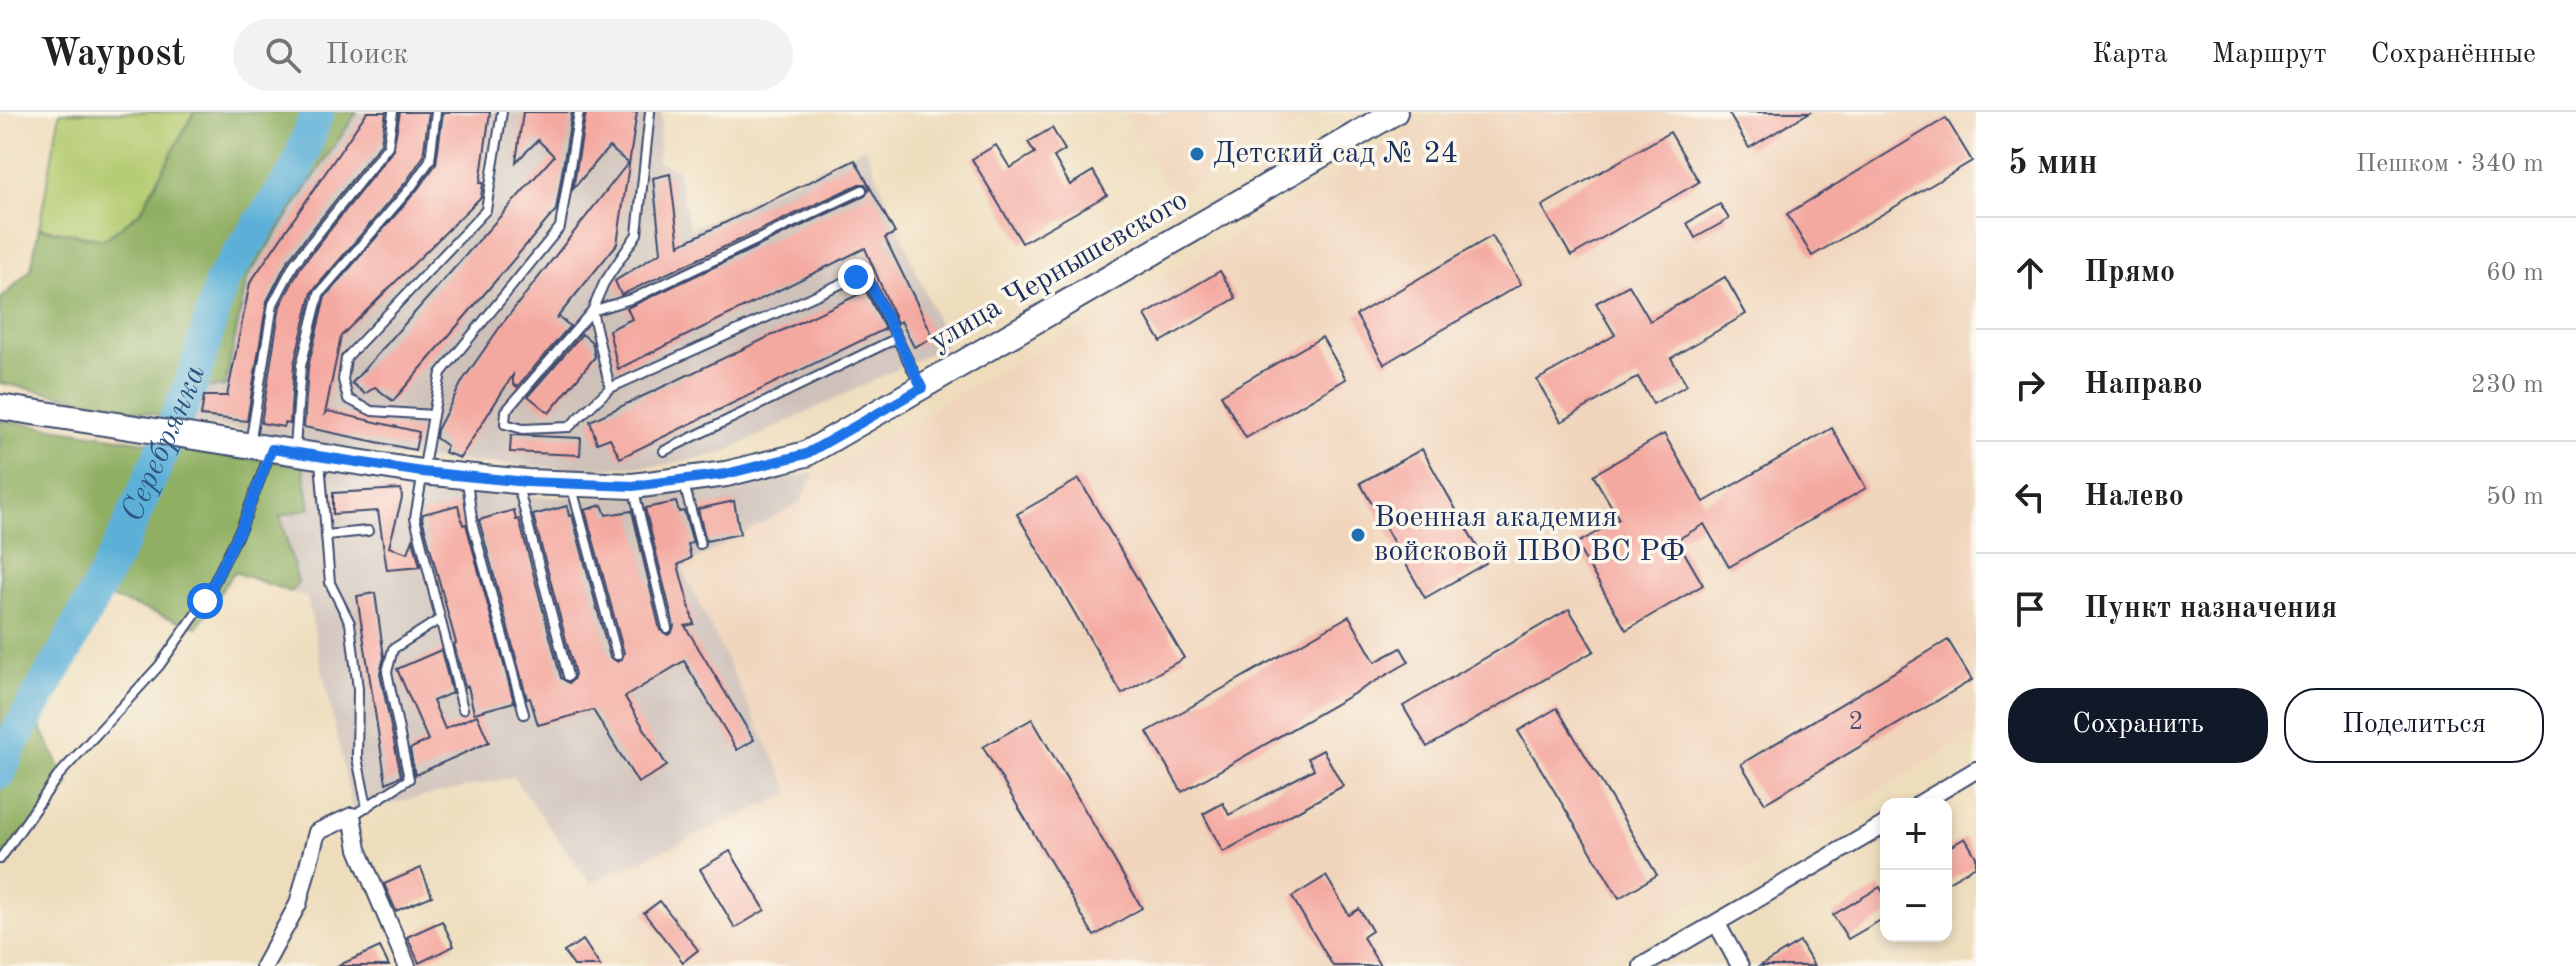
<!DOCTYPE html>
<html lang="ru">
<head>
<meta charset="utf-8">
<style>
  :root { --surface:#fff; --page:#f2f2f2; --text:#202124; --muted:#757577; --line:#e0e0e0; --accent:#111827 }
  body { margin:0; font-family:"Old Standard TT",serif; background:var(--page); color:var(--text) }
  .controls { position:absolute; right:24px; bottom:24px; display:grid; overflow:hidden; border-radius:16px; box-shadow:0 4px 12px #0003 }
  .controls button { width:72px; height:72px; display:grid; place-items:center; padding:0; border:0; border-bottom:2px solid var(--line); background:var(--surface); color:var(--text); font:40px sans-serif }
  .stop { position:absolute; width:24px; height:24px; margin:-18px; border:6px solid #1a73e8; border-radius:50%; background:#fff }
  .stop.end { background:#1a73e8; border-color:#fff; box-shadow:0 2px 8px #0008 }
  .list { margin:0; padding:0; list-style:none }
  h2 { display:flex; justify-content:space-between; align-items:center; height:104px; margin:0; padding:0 32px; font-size:34px }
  h2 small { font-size:26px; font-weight:400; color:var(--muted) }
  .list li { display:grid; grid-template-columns:52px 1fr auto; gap:24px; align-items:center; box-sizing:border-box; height:112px; padding:0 32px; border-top:2px solid var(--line) }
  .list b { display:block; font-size:30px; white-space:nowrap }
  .list em { font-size:26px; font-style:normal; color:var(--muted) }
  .actions { display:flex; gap:16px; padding:24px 32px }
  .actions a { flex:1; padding:18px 0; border:2px solid var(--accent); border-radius:32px; text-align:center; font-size:28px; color:var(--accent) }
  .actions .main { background:var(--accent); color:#fff }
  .icon { flex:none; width:44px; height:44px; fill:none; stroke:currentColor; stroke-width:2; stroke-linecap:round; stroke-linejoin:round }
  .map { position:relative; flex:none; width:1976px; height:854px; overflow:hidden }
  header { display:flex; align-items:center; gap:48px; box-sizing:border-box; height:112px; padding:0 40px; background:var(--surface); border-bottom:2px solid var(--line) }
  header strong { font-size:38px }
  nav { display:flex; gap:44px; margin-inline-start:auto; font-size:28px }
  .search { width:560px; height:72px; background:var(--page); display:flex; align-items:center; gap:20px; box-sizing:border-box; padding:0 28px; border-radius:44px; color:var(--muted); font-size:30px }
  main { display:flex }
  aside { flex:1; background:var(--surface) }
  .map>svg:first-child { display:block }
  .built { fill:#f0d5bc }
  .industrial { fill:#cec1b9 }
  .green { fill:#b4cb6f; stroke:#687d66; stroke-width:2 }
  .forest { fill:#8faf62; stroke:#556f60; stroke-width:2 }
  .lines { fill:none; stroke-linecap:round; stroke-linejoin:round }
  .river { stroke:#5cb0d8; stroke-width:34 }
  .building { fill:#f4a9a0 }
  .lane-casing { stroke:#3b496c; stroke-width:12 }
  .street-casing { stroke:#3b496c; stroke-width:20 }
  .secondary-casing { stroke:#3b496c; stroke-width:28 }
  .lane { stroke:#fff; stroke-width:8 }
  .street { stroke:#fff; stroke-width:16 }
  .secondary { stroke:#fff; stroke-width:24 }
  .route { stroke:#1a73e8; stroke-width:10 }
  .poi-dot { fill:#1f6fb2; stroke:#fbf7ec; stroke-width:3 }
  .labels { text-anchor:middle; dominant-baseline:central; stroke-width:7; stroke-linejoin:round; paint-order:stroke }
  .number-label { font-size:26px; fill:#514e6e }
  .poi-label { font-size:30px; fill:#1b2f5e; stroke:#fbf7ec; text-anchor:start }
  .street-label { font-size:30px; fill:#1b2f5e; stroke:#fbf7ec }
  .water-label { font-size:32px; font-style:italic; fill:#2e5683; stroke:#fbf7ec }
</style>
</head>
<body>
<header>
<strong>Waypost</strong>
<div class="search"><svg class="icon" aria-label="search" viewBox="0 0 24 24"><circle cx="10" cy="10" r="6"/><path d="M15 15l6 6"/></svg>Поиск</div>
<nav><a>Карта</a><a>Маршрут</a><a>Сохранённые</a></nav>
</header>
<main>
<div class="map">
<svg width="1976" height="854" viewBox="0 0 1976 854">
  <rect width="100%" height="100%" fill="#fbf7ec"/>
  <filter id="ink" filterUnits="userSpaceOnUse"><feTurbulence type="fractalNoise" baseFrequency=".0125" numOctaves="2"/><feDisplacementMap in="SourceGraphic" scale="16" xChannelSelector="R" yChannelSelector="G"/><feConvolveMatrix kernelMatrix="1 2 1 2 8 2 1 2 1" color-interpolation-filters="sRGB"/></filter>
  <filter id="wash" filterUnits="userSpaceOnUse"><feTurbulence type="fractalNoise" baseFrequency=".006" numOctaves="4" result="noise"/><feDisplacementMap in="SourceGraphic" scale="32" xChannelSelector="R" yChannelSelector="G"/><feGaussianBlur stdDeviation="1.8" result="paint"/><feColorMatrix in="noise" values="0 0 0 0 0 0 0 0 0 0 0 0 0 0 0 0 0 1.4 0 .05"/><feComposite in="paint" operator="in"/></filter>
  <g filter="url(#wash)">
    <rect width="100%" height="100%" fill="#eeddbc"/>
    <g class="built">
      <polygon points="1123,0 1320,0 1172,85"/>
      <polygon points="1439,0 1976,0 1976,620 1684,796 1581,854 651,854 590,771 791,681 682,456 800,390 814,362 1069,220"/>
    </g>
    <g class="industrial">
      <polygon points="357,0 662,0 658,49 677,58 690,117 865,35 947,233 723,341 664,353 567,357 399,345 192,310 199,276 225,274 246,166"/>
      <polygon points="303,354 439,374 544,385 619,386 705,377 766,366 814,362 800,390 682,456 791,681 590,771 513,665 353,700 307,486 291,480 298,469 280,404 310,396"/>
    </g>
    <polygon class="green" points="60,0 194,0 141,99 104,128 39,116"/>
    <g class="forest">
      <polygon points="194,0 357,0 247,166 225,274 199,276 192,310 0,271 0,188 31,157 39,116 104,128 141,99"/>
      <polygon points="0,308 303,354 310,396 280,404 298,470 291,480 234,460 197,515 105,484 37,608 69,673 0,760"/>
    </g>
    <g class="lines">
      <path class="river" id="s1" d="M 0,660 L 8,637 L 66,537 L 124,426 L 193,268 L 222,168 L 296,59 L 317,0"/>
    </g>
    <g id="blocks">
      <g class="building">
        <polygon points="367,0 386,0 381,31 288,148 267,189 247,309 201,304 204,284 227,284 250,171"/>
        <polygon points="400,0 429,0 423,45 406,70 312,180 294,252 290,312 285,311 284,315 261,311 280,194 300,156 393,38"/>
        <polygon points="443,0 490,0 480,71 483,71 481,85 341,224 325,302 328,299 419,320 415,338 304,315 308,255 325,185 417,78 436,52"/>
        <polygon points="523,0 572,0 556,98 393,289 375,275 365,282 352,271 554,44 538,28 516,50"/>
        <polygon points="586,0 637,0 617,132 556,207 559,205 570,214 517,275 513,272 513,263 460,346 444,340 447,334 436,326 437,318 463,268 502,212 628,51 609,35 573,77"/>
        <polygon points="1728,0 1810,0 1749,36"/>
        <polygon points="1946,6 1972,49 1812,144 1787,102"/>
        <polygon points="1052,16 1065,38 1054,45 1070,73 1093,59 1107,83 1022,131 972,47 996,33 1010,56 1035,41 1028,30"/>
        <polygon points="1670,20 1699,70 1571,144 1542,94"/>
        <polygon points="855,48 895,121 885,126 934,226 914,235 901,209 897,211 865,136 618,257 609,218 632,207 627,196 865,84 869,78 865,72 859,72 621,183 615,169 661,140 653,66 670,62 679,133"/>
        <polygon points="1720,92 1729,107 1695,126 1687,111"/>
        <polygon points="1492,124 1521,172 1384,252 1356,203"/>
        <polygon points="1220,159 1236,186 1161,230 1145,203"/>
        <polygon points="1725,165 1746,202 1671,246 1687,273 1653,292 1638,265 1561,310 1537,268 1615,223 1596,191 1629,173 1650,209"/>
        <polygon points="866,179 885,217 620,346 610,326 597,331 590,309"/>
        <polygon points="582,222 592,230 595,245 549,301 528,284"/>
        <polygon points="1322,225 1346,267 1246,326 1221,283"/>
        <polygon points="1832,316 1866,376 1729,455 1704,412 1677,428 1703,473 1626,518 1576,432 1619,407 1593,363 1664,322 1704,390"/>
        <polygon points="511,323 581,326 580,343 510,340"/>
        <polygon points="1422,337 1486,451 1425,486 1360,371"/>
        <polygon points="1079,367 1184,546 1122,582 1017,402"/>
        <polygon points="401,377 402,386 389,435 408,441 413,427 420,455 387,458 378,399 333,402 333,381"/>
        <polygon points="734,389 740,422 706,429 698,397"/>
        <polygon points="676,390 679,400 684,399 693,431 688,432 691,446 678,453 694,512 685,514 754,628 737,638 684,549 625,585 667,654 638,671 593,598 538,613 530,586 527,587 479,408 514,398 516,408 519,407 561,566 569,571 573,568 575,562 533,403 567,394 569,404 572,403 610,545 618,550 622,547 624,541 585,398 602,393 606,403 632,399 660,518 668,523 672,520 674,514 645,396"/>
        <polygon points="458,393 463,413 466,412 514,590 474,601 468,574 465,575 454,532 456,531 422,406 423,402"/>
        <polygon points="375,481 384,545 380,561 401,664 386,671 357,484"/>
        <polygon points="1569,497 1594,539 1427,635 1403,594"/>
        <polygon points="1349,504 1375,550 1401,536 1409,550 1182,680 1147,620"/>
        <polygon points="1948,528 1972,568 1765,691 1741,652"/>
        <polygon points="441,538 452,581 433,589 445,617 477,603 489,630 415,663 410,637 428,628 397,557"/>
        <polygon points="1557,596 1657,763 1619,786 1518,619"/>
        <polygon points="1032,607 1142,796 1094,824 983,635"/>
        <polygon points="1323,638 1343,674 1223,740 1203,702 1223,691 1229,703 1314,657 1308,646"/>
        <polygon points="1965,726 1976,745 1976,754 1946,771 1946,737"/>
        <polygon points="730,739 765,798 735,816 700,757"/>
        <polygon points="421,756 432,784 396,799 384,772"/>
        <polygon points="1326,764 1349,803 1359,797 1372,819 1363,825 1380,854 1333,854 1292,785"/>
        <polygon points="1880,775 1886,785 1886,805 1848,827 1833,803"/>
        <polygon points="660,789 698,838 683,850 644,801"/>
        <polygon points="442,809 454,834 419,851 407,825"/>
        <polygon points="583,828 600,854 574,854 564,840"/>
        <polygon points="1800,830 1814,854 1760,854"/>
        <polygon points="380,835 389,854 337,854"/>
      </g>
    </g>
  </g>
  <g filter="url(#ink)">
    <use href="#blocks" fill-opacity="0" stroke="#3b496c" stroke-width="2"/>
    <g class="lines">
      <defs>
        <g id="lane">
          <polyline points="650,0 637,122 604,171 592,199 506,299 505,312 523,317 569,315 610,276 856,165 869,169 919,271"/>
          <polyline points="610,276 592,199 634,186 862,78"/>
          <polyline points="433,303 372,299 348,287 343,268 346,246 486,98 502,0"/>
          <polyline points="250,332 273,192 294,152 388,34 393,0"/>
          <polyline points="295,336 301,254 319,182 412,74 430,48 436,0"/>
          <polyline points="664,339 897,226"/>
          <polyline points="320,349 330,471 350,511 358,577 357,646 367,695"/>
          <polyline points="467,369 473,414 524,602"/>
          <polyline points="684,372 700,432"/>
          <polyline points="518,374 568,564"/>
          <polyline points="572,376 617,543"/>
          <polyline points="634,379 667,516"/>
          <polyline points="326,423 368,419"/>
          <polyline points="463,597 415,406 433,303 441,261 560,115 579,0"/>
          <polyline points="352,704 409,667 387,560 393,537 440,507"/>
          <polyline points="0,747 58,664 159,554 205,489 242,414 270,341"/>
        </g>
        <g id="street">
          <polyline points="1919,692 1976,658"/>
          <polyline points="1717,812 1740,854"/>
          <polyline points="264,854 298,792 317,720 352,704 358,737 407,854"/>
          <polyline points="1642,854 1886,712"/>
        </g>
        <polyline id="secondary" points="0,295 422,360 527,370 633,374 726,362 806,342 1395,0"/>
      </defs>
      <use href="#lane" class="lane-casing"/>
      <use href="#street" class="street-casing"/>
      <use href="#secondary" class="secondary-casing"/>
      <use href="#lane" class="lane"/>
      <use href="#street" class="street"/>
      <use href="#secondary" class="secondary"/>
    </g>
  </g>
  <g class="lines" filter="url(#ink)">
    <polyline class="route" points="205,489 242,414 272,337 422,360 527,370 633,374 726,362 806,342 922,276 869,169 856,165"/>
  </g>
  <g class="poi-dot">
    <circle cx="1197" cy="42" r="8"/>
    <circle cx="1358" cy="423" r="8"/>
  </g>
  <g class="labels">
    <g class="number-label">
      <text x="1856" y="610">2</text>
    </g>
    <g class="poi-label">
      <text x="1213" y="42">Детский сад № 24</text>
      <text x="1374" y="406">Военная академия<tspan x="1374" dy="34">войсковой ПВО ВС РФ</tspan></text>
    </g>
    <g class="street-label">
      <text transform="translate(1059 159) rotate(-30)">улица Чернышевского</text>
    </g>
    <g class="water-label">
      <text stroke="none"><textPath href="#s1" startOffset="368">Серебрянка</textPath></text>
    </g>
  </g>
</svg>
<div class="controls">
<button>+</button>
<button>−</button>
</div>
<div class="stop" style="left:205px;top:489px"></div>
<div class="stop end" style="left:856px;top:165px"></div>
</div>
<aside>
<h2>5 мин<small>Пешком · 340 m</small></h2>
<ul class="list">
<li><svg class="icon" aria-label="ahead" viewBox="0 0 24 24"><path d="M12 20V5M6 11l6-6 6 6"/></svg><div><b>Прямо</b></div><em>60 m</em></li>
<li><svg class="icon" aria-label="right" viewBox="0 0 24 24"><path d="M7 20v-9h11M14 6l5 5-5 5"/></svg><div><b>Направо</b></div><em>230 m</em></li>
<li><svg class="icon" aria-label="left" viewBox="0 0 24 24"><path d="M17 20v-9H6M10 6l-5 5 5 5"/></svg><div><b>Налево</b></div><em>50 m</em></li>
<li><svg class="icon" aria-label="arrive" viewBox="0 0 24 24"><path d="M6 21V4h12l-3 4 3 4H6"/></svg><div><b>Пункт назначения</b></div></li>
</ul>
<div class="actions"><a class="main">Сохранить</a><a>Поделиться</a></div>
</aside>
</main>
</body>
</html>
